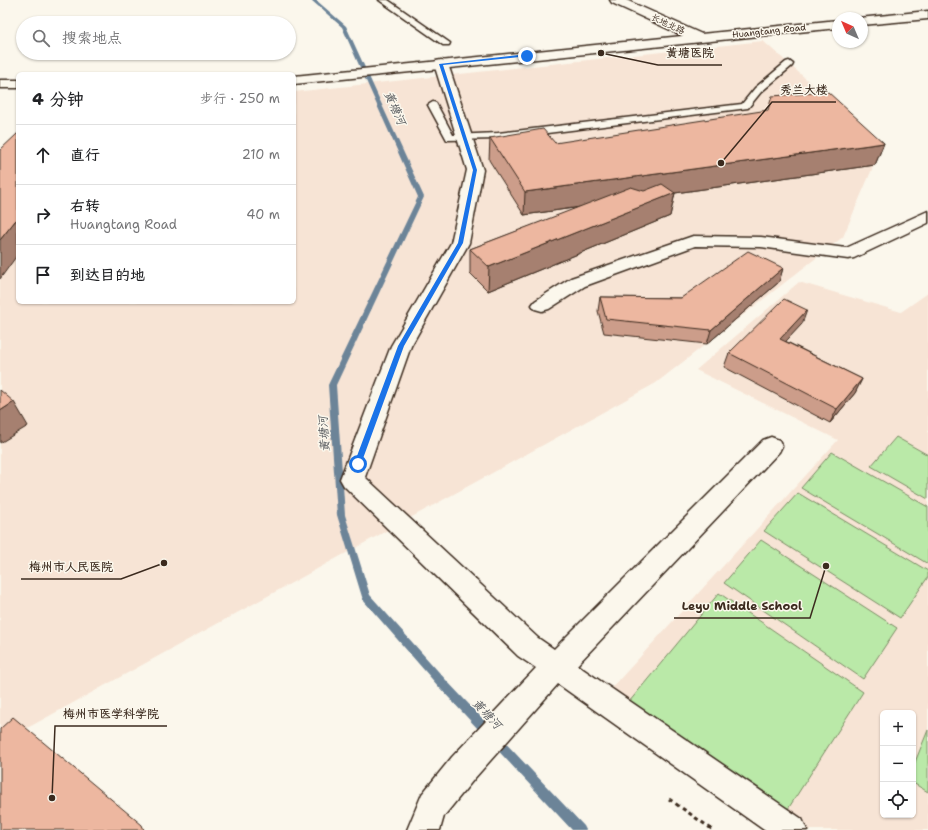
<!DOCTYPE html>
<html lang="zh">
<head>
<meta charset="utf-8">
<style>
  :root { --surface:#fff; --page:#f6f6f6; --text:#202124; --muted:#757577; --line:#e0e0e0 }
  body { margin:0; font-family:"Shantell Sans","LXGW WenKai TC",sans-serif; background:var(--page); color:var(--text) }
  .controls { position:absolute; right:12px; bottom:12px; display:grid; overflow:hidden; border-radius:6px; box-shadow:0 1px 3px #0004 }
  .controls button { width:36px; height:36px; display:grid; place-items:center; padding:0; border:0; border-bottom:1px solid var(--line); background:var(--surface); color:var(--text); font:20px sans-serif }
  .compass { position:absolute; left:832px; top:12px; width:36px; height:36px; border-radius:50%; background:var(--surface); box-shadow:0 1px 3px #0004; rotate:316deg }
  .stop { position:absolute; width:12px; height:12px; margin:-9px; border:3px solid #1a73e8; border-radius:50%; background:#fff }
  .stop.end { background:#1a73e8; border-color:#fff; box-shadow:0 1px 4px #0008 }
  .list { margin:0; padding:0; list-style:none }
  h2 { display:flex; justify-content:space-between; align-items:center; height:52px; margin:0; padding:0 16px; font-size:17px }
  h2 small { font-size:13px; font-weight:400; color:var(--muted) }
  .list li { display:grid; grid-template-columns:26px 1fr auto; gap:12px; align-items:center; box-sizing:border-box; height:60px; padding:0 16px; border-top:1px solid var(--line) }
  .list b { display:block; font-size:15px; white-space:nowrap }
  .list p { margin:0; font-size:13px; white-space:nowrap; color:var(--muted) }
  .list em { font-size:13px; font-style:normal; color:var(--muted) }
  .icon { flex:none; width:22px; height:22px; fill:none; stroke:currentColor; stroke-width:2; stroke-linecap:round; stroke-linejoin:round }
  .map { position:relative; flex:none; width:928px; height:830px; overflow:hidden }
  .search { position:absolute; background:var(--surface); box-shadow:0 1px 3px #0004; left:16px; top:16px; width:280px; height:44px; display:flex; align-items:center; gap:10px; box-sizing:border-box; padding:0 14px; border-radius:22px; color:var(--muted); font-size:15px }
  .panel { position:absolute; background:var(--surface); box-shadow:0 1px 3px #0004; left:16px; top:72px; width:280px; height:232px; border-radius:6px }
  .map>svg:first-child { display:block }
  .built { fill:#f7e4d5; fill-rule:evenodd }
  .green { fill:#bae9a8; stroke:#7a8a63 }
  .lines { fill:none; stroke-linecap:round; stroke-linejoin:round }
  .stream { fill:#6c8498; fill-rule:evenodd }
  .lane-casing { stroke:#3b2a1e; stroke-width:3 }
  .street-casing { stroke:#3b2a1e; stroke-width:3 }
  .secondary-casing { stroke:#3b2a1e; stroke-width:3 }
  .path { stroke:#3b2a1e; stroke-width:3; stroke-dasharray:4 4; stroke-linecap:butt }
  .lane { fill:#fbf7ec; fill-rule:evenodd }
  .street { fill:#fbf7ec; fill-rule:evenodd }
  .secondary { fill:#fbf7ec; fill-rule:evenodd }
  .wall { fill:#cc9d8a; stroke:#3b2a1e }
  .shaded-wall { fill:#a68070; stroke:#3b2a1e }
  .building { fill:#edb7a0; stroke:#3b2a1e }
  .route { fill:#1a73e8 }
  .labels { text-anchor:middle; dominant-baseline:central; stroke-width:3; stroke-linejoin:round; paint-order:stroke }
  .far-street-label { font-size:9px; fill:#3b2a1e; stroke:#fbf7ec }
  .water-label { font-size:12px; font-style:italic; fill:#54575b; stroke:#fbf7ec }
  .leader { fill:none; stroke:#3b2a1e; stroke-width:1.5 }
  .callout-dot { fill:#3b2a1e; stroke:#fbf7ec; stroke-width:1.5 }
  .callout-label { font-size:12px; text-anchor:middle; font-weight:bold; fill:#3b2a1e; stroke:#fbf7ec; stroke-width:3; stroke-linejoin:round; paint-order:stroke }
</style>
</head>
<body>
<div class="map">
<svg width="928" height="830" viewBox="0 0 928 830">
  <rect width="100%" height="100%" fill="#fbf7ec"/>
  <filter id="ink" filterUnits="userSpaceOnUse"><feTurbulence type="fractalNoise" baseFrequency=".025" numOctaves="2"/><feDisplacementMap in="SourceGraphic" scale="8" xChannelSelector="R" yChannelSelector="G"/><feConvolveMatrix kernelMatrix="1 2 1 2 8 2 1 2 1" color-interpolation-filters="sRGB"/></filter>
  <g filter="url(#ink)">
    <g class="built">
      <polygon points="763,41 882,146 843,237 656,383 0,743 0,174 18,156 18,302 294,302 294,92"/>
      <path d="M 799,282 L 901,312 L 928,293 L 928,830 L 791,830 L 609,691 L 838,440 L 696,370 ZM 883,713 L 913,713 L 913,815 L 883,815 Z"/>
    </g>
    <g class="green">
      <polygon points="896,437 928,455 928,499 871,466"/>
      <polygon points="832,452 928,507 928,564 801,488"/>
      <polygon points="798,493 928,571 928,577 900,618 764,531"/>
      <polygon points="761,540 897,628 863,679 724,583"/>
      <polygon points="719,593 863,692 779,823 629,702"/>
      <polygon points="928,730 928,792 913,783 913,767"/>
    </g>
    <g class="lines">
      <polygon class="stream" points="311,0 316,0 346,26 424,197 336,385 345,515 370,595 446,680 584,826 586,830 572,830 438,686 363,600 337,515 328,385 418,197 342,27"/>
      <defs>
        <g id="lane">
          <polygon points="379,0 388,0 450,43 449,45 443,45"/>
          <polygon points="789,61 793,64 792,66 761,92 748,108 498,139 447,140 428,105 433,102 436,103 453,135 498,133 742,104 755,88 786,62"/>
        </g>
        <g id="street">
          <polygon points="610,0 626,0 704,35 705,38 704,41 694,41 612,3"/>
          <polygon points="441,60 446,61 448,64 483,170 469,243 411,346 365,477 538,638 554,649 763,440 771,437 779,440 782,446 779,452 577,665 802,819 807,830 764,830 558,684 474,779 444,816 440,830 407,830 422,794 452,757 536,668 518,656 344,486 340,479 391,346 451,243 467,170 434,64 436,61"/>
          <polygon points="928,211 928,223 854,258 848,259 761,247 695,246 585,286 549,309 542,311 535,309 532,305 535,301 571,278 693,236 761,237 846,248"/>
        </g>
        <g id="secondary">
          <polygon points="928,11 928,19 862,25 862,18 859,18"/>
          <polygon points="838,20 838,28 294,84 294,76"/>
          <rect x="0" y="80" width="18" height="8"/>
        </g>
      </defs>
      <use href="#lane" class="lane-casing"/>
      <use href="#street" class="street-casing"/>
      <use href="#secondary" class="secondary-casing"/>
      <polyline class="path" points="669,799 713,830"/>
      <use href="#lane" class="lane"/>
      <use href="#street" class="street"/>
      <use href="#secondary" class="secondary"/>
    </g>
    <g class="wall">
      <polygon points="490,138 555,143 884,143 875,165 675,193 670,216 488,291 470,273 470,249 581,207 524,215 489,160"/>
      <polygon points="783,268 779,282 707,344 604,333 598,311 600,297 681,298"/>
      <polygon points="802,324 785,341 862,379 855,393 830,423 724,367 729,353"/>
    </g>
    <g class="shaded-wall">
      <polygon points="884,143 875,165 675,193 670,216 488,291 489,267 672,194 524,215 525,192"/>
      <polygon points="18,219 18,254 0,279 0,240 15,221"/>
      <polygon points="783,268 779,282 707,344 711,330"/>
      <polygon points="807,310 802,324 775,353 780,339"/>
      <polygon points="862,379 855,393 830,423 837,409"/>
      <polygon points="14,402 28,426 0,443 0,411"/>
    </g>
    <g class="building">
      <polygon points="828,92 884,143 525,192 490,138 543,129 555,143 768,110 772,96"/>
      <polygon points="18,133 18,219 15,221 0,240 0,150"/>
      <polygon points="662,184 675,193 489,267 470,249 631,187 644,191"/>
      <polygon points="748,251 783,268 711,330 606,319 600,297 681,298"/>
      <polygon points="784,299 807,310 780,339 862,379 837,409 729,353"/>
      <polygon points="0,390 14,402 0,411"/>
      <polygon points="13,717 142,825 144,830 0,830 0,729"/>
    </g>
  </g>
  <polygon class="route" points="527,54 529,56 443,65 477,170 463,243 404,346 361,464 360,466 355,466 354,464 398,346 458,243 461,228 473,170 439,64"/>
  <g class="labels">
    <g class="far-street-label">
      <text transform="translate(668 24) rotate(25)">长地北路</text>
      <text transform="translate(769 31) rotate(-6)">Huangtang Road</text>
    </g>
    <g class="water-label">
      <text transform="translate(395 108) rotate(66)">黄塘河</text>
      <text transform="translate(324 434) rotate(-94)">黄塘河</text>
      <text transform="translate(487 714) rotate(47)">黄塘河</text>
    </g>
  </g>
  <path class="leader" d="M601 53L658 65H722M721 163L772 102H836M164 563L121 579H21M826 566L810 618H674M52 798L55 726H167"/>
  <g class="callout-dot">
    <circle cx="601" cy="53" r="4"/>
    <circle cx="721" cy="163" r="4"/>
    <circle cx="164" cy="563" r="4"/>
    <circle cx="826" cy="566" r="4"/>
    <circle cx="52" cy="798" r="4"/>
  </g>
  <g class="callout-label">
    <text x="690" y="57">黄塘医院</text>
    <text x="804" y="94">秀兰大楼</text>
    <text x="71" y="571">梅州市人民医院</text>
    <text x="742" y="610">Leyu Middle School</text>
    <text x="111" y="718">梅州市医学科学院</text>
  </g>
</svg>
<div class="controls">
<button>+</button>
<button>−</button>
<button><svg class="icon" aria-label="locate" viewBox="0 0 24 24"><circle cx="12" cy="12" r="6"/><path d="M12 2v4M12 18v4M2 12h4M18 12h4"/></svg></button>
</div>
<svg class="compass" viewBox="-18 -18 36 36"><path d="M0-13l5 13h-10z" fill="#e53935"/><path d="M0 13l5-13h-10z" fill="#757577"/></svg>
<div class="stop" style="left:358px;top:464px"></div>
<div class="stop end" style="left:527px;top:56px"></div>
<div class="search"><svg class="icon" aria-label="search" viewBox="0 0 24 24"><circle cx="10" cy="10" r="6"/><path d="M15 15l6 6"/></svg>搜索地点</div>
<section class="panel">
<h2>4 分钟<small>步行 · 250 m</small></h2>
<ul class="list">
<li><svg class="icon" aria-label="ahead" viewBox="0 0 24 24"><path d="M12 20V5M6 11l6-6 6 6"/></svg><div><b>直行</b></div><em>210 m</em></li>
<li><svg class="icon" aria-label="right" viewBox="0 0 24 24"><path d="M7 20v-9h11M14 6l5 5-5 5"/></svg><div><b>右转</b><p>Huangtang Road</p></div><em>40 m</em></li>
<li><svg class="icon" aria-label="arrive" viewBox="0 0 24 24"><path d="M6 21V4h12l-3 4 3 4H6"/></svg><div><b>到达目的地</b></div></li>
</ul>
</section>
</div>
</body>
</html>
